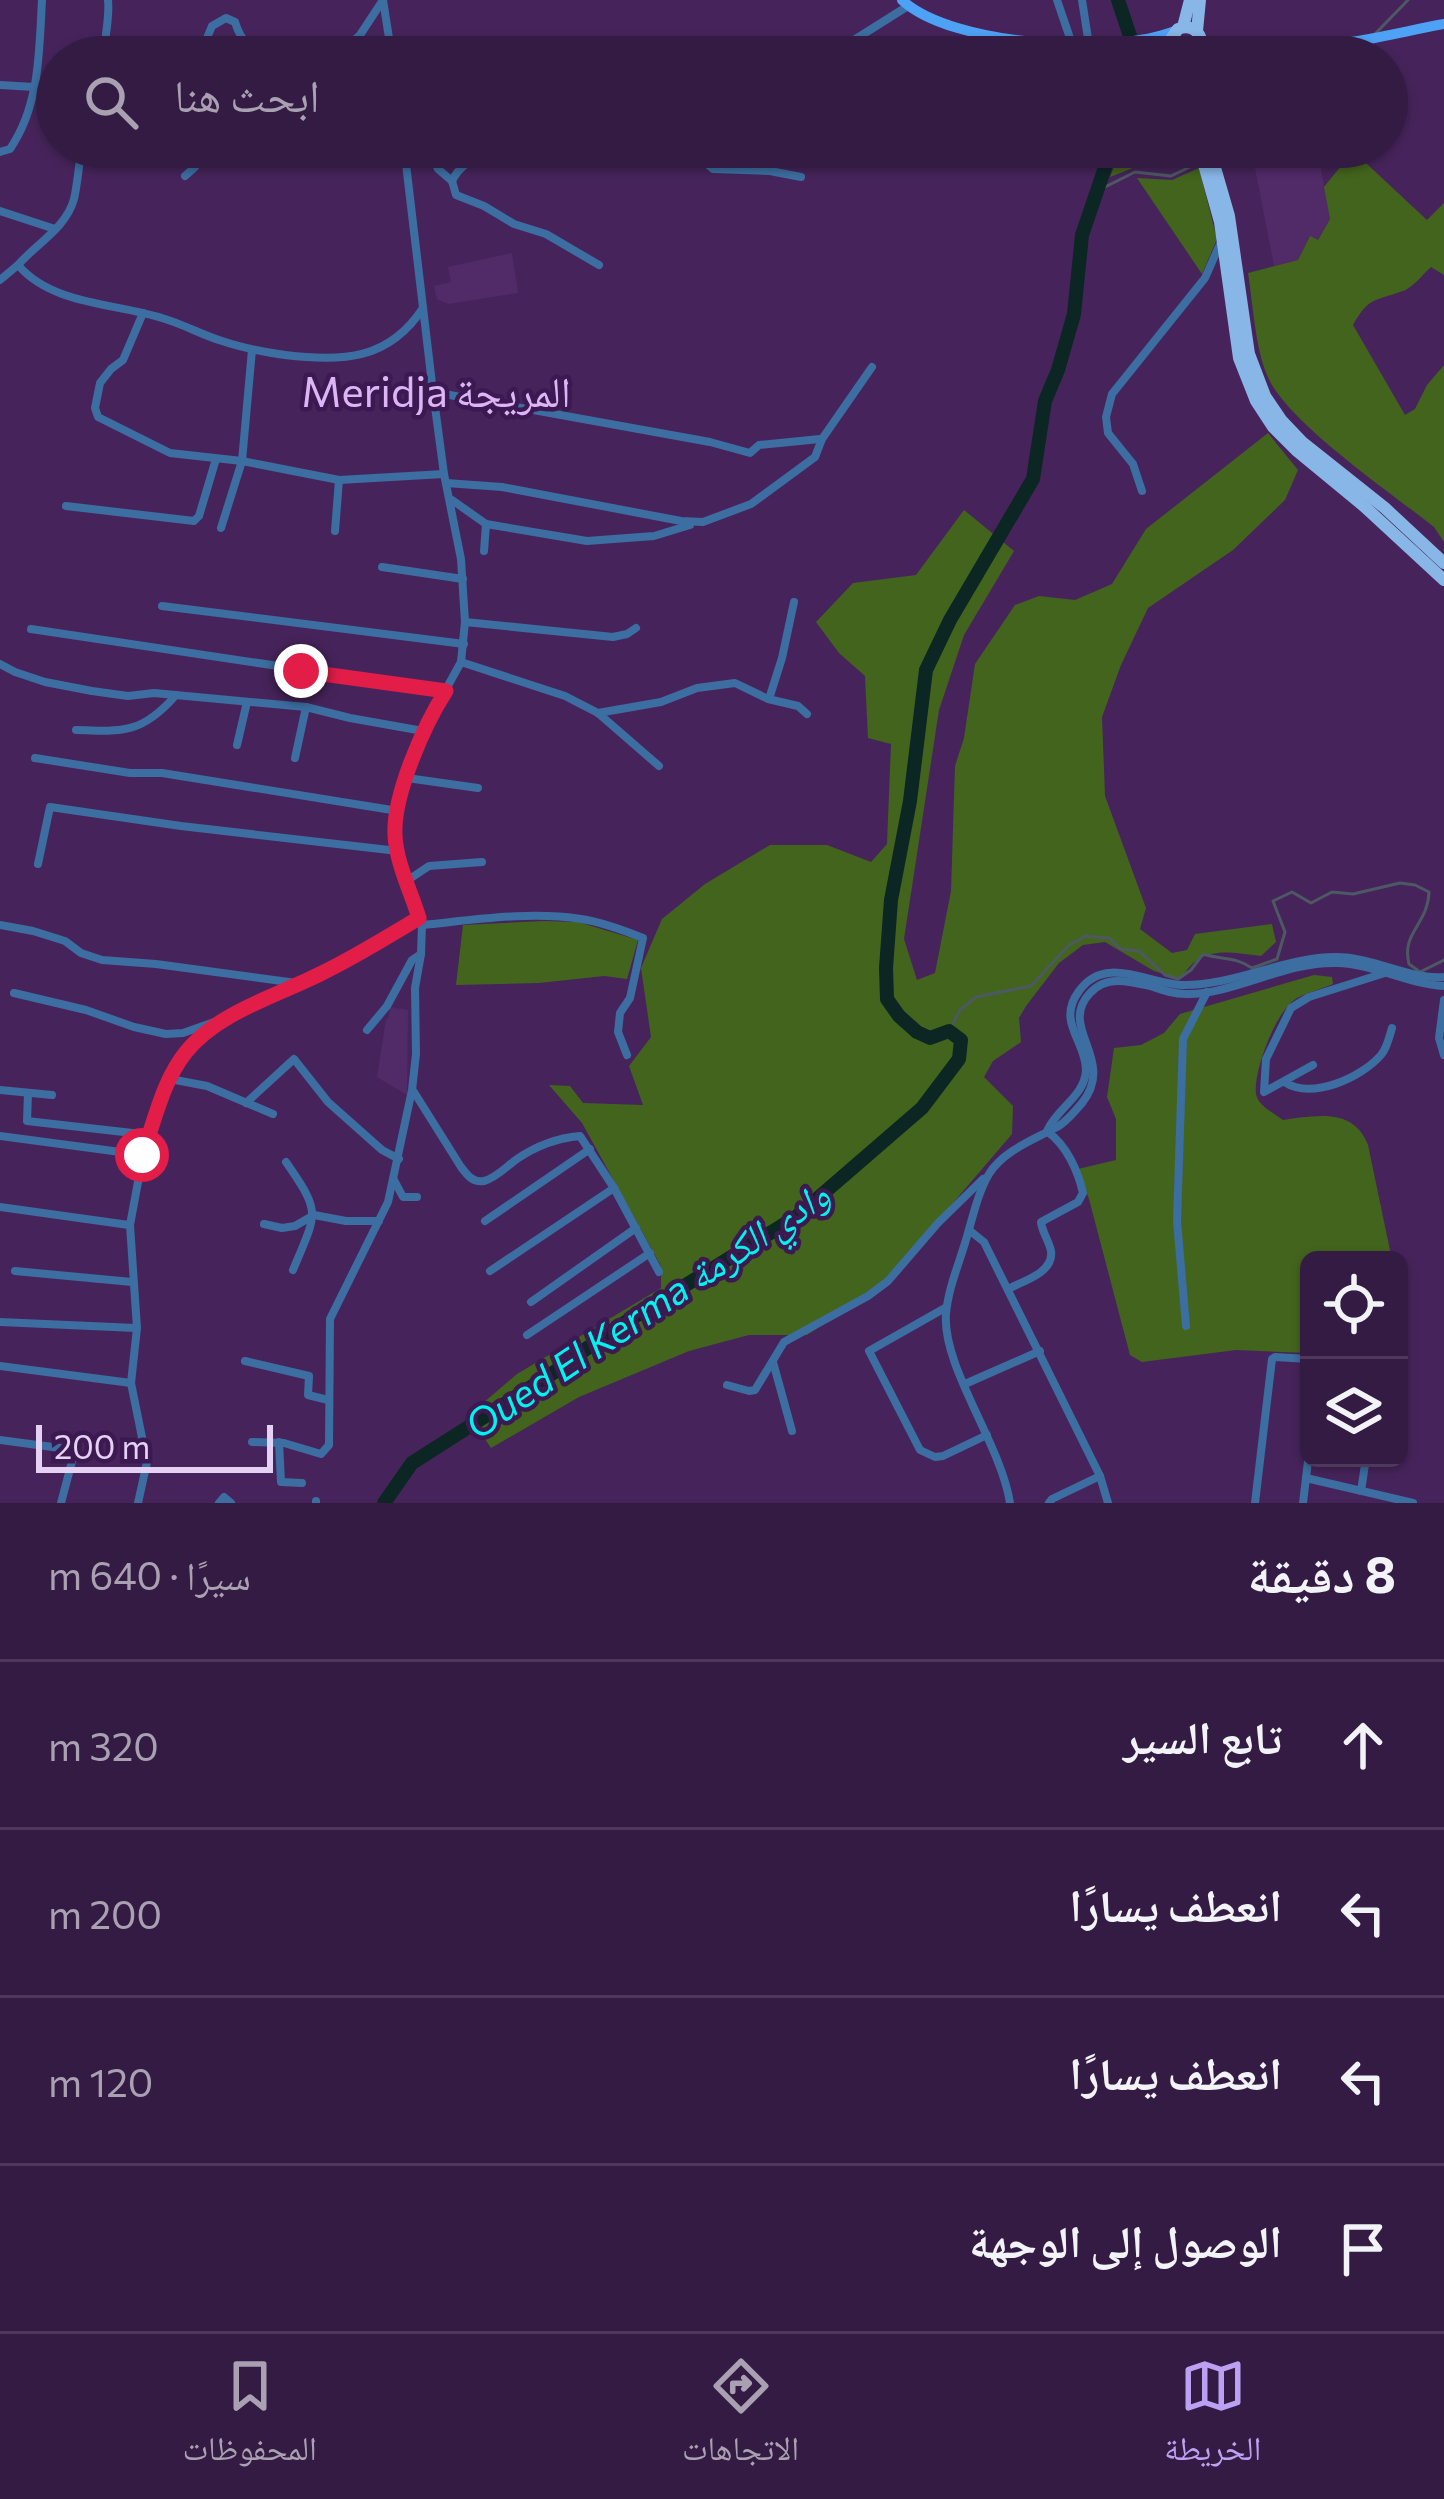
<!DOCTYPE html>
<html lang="ar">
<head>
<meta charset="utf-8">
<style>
  :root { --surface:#341b44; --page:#3f284f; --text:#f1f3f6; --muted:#a9a1b2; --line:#4e395d; --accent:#bca0f2 }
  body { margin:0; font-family:Commissioner,"Noto Naskh Arabic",sans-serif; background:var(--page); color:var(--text); direction:rtl }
  .controls { position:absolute; right:36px; bottom:36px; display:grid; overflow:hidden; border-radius:18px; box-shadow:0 3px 9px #0004 }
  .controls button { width:108px; height:108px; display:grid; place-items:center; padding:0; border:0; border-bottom:3px solid var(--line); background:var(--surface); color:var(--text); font:60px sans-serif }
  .scale { position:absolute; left:36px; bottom:30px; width:237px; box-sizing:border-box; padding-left:12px; border:6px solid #e4d1f3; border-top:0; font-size:33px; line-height:42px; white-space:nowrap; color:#e4d1f3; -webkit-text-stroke:9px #3c1950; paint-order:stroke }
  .stop { position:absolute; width:36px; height:36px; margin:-27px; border:9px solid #e11d48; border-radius:50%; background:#fff }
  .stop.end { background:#e11d48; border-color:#fff; box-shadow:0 3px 12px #0008 }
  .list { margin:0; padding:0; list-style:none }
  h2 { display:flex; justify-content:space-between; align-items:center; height:156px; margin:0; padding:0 48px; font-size:51px }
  h2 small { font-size:39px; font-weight:400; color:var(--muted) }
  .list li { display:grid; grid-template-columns:78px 1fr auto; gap:36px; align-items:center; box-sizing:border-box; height:168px; padding:0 48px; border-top:3px solid var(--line) }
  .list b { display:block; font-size:45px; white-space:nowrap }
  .list em { font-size:39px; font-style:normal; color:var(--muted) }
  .icon { flex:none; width:66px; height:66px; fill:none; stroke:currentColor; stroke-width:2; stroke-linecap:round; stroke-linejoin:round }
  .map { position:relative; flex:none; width:1444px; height:1503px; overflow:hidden; direction:ltr }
  .search { position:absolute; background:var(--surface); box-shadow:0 3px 9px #0004; left:36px; right:36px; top:36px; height:132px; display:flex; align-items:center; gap:30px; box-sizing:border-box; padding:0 42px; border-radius:66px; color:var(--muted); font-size:45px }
  .sheet { height:828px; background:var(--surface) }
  nav { display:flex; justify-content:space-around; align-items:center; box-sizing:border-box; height:168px; border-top:3px solid var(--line); background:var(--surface); font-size:33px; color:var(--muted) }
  nav a { display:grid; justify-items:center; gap:6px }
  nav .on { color:var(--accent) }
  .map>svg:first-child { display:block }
  .built { fill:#512a68 }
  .green { fill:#43641d }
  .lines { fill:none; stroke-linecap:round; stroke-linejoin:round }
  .stream { stroke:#4d5962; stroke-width:3 }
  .river { stroke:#0c2624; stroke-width:14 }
  .minor { stroke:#3c6ea1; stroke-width:8 }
  .major { stroke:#4ea2f6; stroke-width:10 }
  .highway { stroke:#88b6e7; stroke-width:12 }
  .route { stroke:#e11d48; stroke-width:15 }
  .labels { text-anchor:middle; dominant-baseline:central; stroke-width:9; stroke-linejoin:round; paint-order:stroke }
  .water-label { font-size:39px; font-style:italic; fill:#00f4ed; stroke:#3c1950 }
  .quarter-label { font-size:42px; fill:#dcb5f7; stroke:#3c1950 }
</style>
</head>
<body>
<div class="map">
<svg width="1444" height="1503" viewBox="0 0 1444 1503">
  <rect width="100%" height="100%" fill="#46245b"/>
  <g class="built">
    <polygon points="1251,147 1317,147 1330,219 1317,241 1309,237 1298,260 1274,266"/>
    <polygon points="512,253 518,293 448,304 437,299 434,286 451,282 448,267"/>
    <polygon points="390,1007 408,1010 407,1095 377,1077 386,1019 388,1019"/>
  </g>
  <g class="green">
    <polygon points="1122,147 1189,147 1193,160 1176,168 1138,166 1110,177"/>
    <path d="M 1353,151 L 1427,220 L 1444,203 L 1444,275 L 1431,267 C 1422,275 1412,289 1400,292 C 1374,301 1368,298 1353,325 L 1405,415 L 1415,409 L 1427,385 L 1444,365 L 1444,542 L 1434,527 C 1393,494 1285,421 1267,375 C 1255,346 1253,304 1248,273 L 1298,260 L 1310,236 L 1318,240 L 1330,219 L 1324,187 Z"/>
    <polygon points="1199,168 1217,239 1202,274 1137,178 1172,180"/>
    <path d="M 1268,433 L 1298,470 L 1285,500 L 1233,550 L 1148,608 L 1121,665 L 1102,717 L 1105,796 L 1146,908 L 1140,929 L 1172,953 L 1187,950 L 1195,934 L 1272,924 L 1276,942 L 1261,956 C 1227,952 1200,945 1181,979 L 1154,971 L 1105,942 L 1083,945 L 1059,963 L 1026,1006 L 1019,1018 L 1021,1042 L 993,1061 L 984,1077 L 1013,1106 L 1012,1134 L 882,1286 L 807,1335 L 749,1335 L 689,1351 L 579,1397 L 491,1448 L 469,1415 L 517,1374 L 661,1288 L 661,1266 L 582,1123 L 549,1085 L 570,1086 L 583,1103 L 643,1105 L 629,1066 L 651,1037 L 641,968 L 662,919 L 705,884 L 770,845 L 827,845 L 871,862 L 887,844 L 891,744 L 868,738 L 865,676 L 839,653 L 816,622 L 853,583 L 916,575 L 964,510 L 1014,551 L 964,635 L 939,710 L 904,939 L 917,980 L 935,973 L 951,891 L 955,766 L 964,738 L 975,664 L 1015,605 L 1039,596 L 1075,600 L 1112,584 L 1146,529 Z"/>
    <polygon points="544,921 578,922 638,940 627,979 604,976 539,983 456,985 463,925"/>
    <path d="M 1314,975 L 1332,977 L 1333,984 C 1322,989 1308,992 1297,998 C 1276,1010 1253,1071 1256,1094 C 1258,1106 1274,1113 1283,1120 C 1316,1116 1353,1107 1368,1145 L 1392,1260 L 1309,1260 L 1309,1353 L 1236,1350 L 1142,1362 L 1130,1355 L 1089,1199 L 1078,1169 L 1116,1160 L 1116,1119 L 1107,1097 L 1114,1048 L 1141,1045 L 1164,1033 L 1180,1014 Z"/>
  </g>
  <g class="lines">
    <g class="stream">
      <polyline points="1376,33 1408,0"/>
      <polyline points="1359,57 1371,41"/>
      <polyline points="1097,191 1135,172 1171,176 1196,164"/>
      <path d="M 949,1031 L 960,1010 L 976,997 L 1031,986 L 1069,945 L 1086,936 L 1109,938 L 1121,949 L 1139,951 L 1165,975 L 1178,979 L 1191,970 L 1203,954 C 1222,960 1234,956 1252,968 L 1277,959 L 1285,932 L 1273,901 L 1292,892 L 1311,903 L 1332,892 L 1353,894 L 1400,883 L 1415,885 L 1429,892 C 1428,925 1401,932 1409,964 L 1420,972 L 1444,960"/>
    </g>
    <g class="river">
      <polyline points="1118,0 1137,57"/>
      <polyline points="384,1503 412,1463 553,1373 608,1333 796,1217 922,1108 959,1059 961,1040 949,1031 930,1038 917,1032 899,1016 887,999 886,968 891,900 910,801 926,670 950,620 1033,479 1045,401 1058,370 1074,314 1082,235 1112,147"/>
    </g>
    <g class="minor">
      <polyline points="383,0 392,57"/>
      <polyline points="1057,0 1072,44"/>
      <polyline points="1082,0 1089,45"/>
      <path d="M 104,57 C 104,38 110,19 108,0"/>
      <path d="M 199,57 L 212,26 L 226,18 L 235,22 C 241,42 251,50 270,57"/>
      <polyline points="335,57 360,35 383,0"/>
      <polyline points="827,57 908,6"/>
      <polyline points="0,85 34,87"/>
      <path d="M 427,147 L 438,169 L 452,181 C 469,146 514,151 548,147"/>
      <polyline points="709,147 706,163 713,169 770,171 801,177"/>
      <path d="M 0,152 L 10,149 C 40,105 39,52 42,0"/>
      <polyline points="185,176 195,167 197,147"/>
      <polyline points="452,181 456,195 484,206 514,224 546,234 599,265"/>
      <polyline points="0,211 55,229"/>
      <path d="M 18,265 C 37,243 66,228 74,199 C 77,186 78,173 80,160"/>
      <path d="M 0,280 L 18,265 C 52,305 115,303 162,318 C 183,324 202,335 222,341 C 243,348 264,352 285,355 C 343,362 389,360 423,308"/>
      <polyline points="143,313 123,360 111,369 100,383 95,408 98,417 170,453 242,461 339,480 444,474"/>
      <polyline points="433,392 710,442 750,453 759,445 820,439"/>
      <polyline points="446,483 502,487 681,521 703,522 751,504 815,457 822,439 872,367"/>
      <polyline points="1142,491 1133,464 1108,433 1106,417 1112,394 1205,278 1220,244"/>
      <polyline points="452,500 486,524 587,541 654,536 690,525"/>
      <polyline points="66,506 194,521 199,516 216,459"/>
      <polyline points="221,528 242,461 252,350"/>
      <polyline points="335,531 339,480"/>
      <polyline points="484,551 486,524"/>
      <polyline points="382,567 463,579"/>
      <polyline points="162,606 464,644"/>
      <polyline points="465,622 613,637 627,634 636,628"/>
      <polyline points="31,629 445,691"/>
      <polyline points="461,662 565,696 598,713 659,766"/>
      <polyline points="0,664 15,672 45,682 92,691 128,696 154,693 306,707 350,718 423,731"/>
      <polyline points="769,699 782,658 794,602"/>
      <polyline points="598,713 661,702 697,688 735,683 768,699 798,706 807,714"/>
      <path d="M 76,730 C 124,732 143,733 176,695"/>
      <polyline points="237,745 247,702"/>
      <polyline points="35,758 130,773 162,773 398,811"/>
      <polyline points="295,758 306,707"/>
      <polyline points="407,778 478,788"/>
      <polyline points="38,864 50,807 181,826 398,851"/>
      <polyline points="408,880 429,866 482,862"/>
      <polyline points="0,925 33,931 65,941 81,953 102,960 156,964 296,983"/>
      <path d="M 422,925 C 473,920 529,911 581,919 C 602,922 623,930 643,938 L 630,998 L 620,1013 L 618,1032 L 627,1055"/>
      <polyline points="14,993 86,1010 134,1027 166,1034 183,1033 220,1020"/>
      <polyline points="1444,1000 1439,1038 1444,1055"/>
      <polyline points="367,1030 387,1006 412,960 421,954"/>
      <polyline points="1313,1065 1264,1092 1266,1059 1291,1008 1309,997 1388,972"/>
      <polyline points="170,1079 207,1086 273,1114"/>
      <path d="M 1284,1082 C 1312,1100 1361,1078 1381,1055 C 1387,1048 1389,1038 1392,1028"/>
      <polyline points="0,1090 52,1095"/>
      <path d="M 414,1092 L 461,1167 C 467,1175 473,1183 484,1181 C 496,1178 507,1166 517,1159 C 536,1146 557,1138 580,1136 L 614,1188 L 659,1272"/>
      <polyline points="28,1094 27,1121 150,1135"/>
      <polyline points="246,1103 294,1059 328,1102 382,1150 399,1159"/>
      <path d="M 1047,1131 C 1057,1108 1085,1096 1086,1070 C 1086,1041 1056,1022 1079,991 C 1105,954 1148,984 1182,985 C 1234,986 1284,957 1336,957 C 1374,957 1410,980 1444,977"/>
      <polyline points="0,1136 143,1155"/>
      <path d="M 286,1162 C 322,1214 317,1212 293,1270"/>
      <polyline points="394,1180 403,1197 417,1197"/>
      <polyline points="0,1207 129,1225"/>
      <polyline points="485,1221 590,1149"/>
      <polyline points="264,1224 282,1228 295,1226 314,1215 346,1221 379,1221"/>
      <polyline points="969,1230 984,1242 1100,1476 1108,1503"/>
      <polyline points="15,1271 132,1282"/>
      <polyline points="490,1271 614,1188"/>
      <path d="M 1008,1289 C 1023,1281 1054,1273 1051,1251 C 1049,1241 1042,1232 1041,1222 L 1078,1202 L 1083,1193 C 1078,1171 1067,1146 1048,1132"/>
      <polyline points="531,1302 636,1228"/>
      <polyline points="945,1308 869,1351 920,1450 935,1457 943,1456 987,1435"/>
      <polyline points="0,1322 136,1328"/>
      <polyline points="1186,1326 1177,1221 1183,1039 1207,992"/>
      <polyline points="527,1335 650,1253"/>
      <polyline points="245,1361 309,1376 308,1395 328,1400"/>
      <polyline points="773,1362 792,1431"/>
      <polyline points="0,1366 131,1383"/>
      <polyline points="965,1384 1040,1351"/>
      <polyline points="727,1385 749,1391 755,1390 784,1342 868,1296 888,1281 938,1223 983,1179"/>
      <polyline points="0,1440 75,1450 61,1503"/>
      <polyline points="252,1442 284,1443 321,1454 329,1445 330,1319 388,1202 412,1090 416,1054 415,988 421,954 422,925 398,851 394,832 412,758 423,731 461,662 465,622 461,559 444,474 433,392 404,147"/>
      <polyline points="279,1442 281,1482 302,1483"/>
      <polyline points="1306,1478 1413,1503"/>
      <polyline points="1361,1491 1366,1458"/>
      <polyline points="138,1503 147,1462 131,1383 137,1328 130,1225 143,1155 170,1079 187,1051 229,1017 352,959 419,918"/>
      <polyline points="219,1503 224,1497 231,1503"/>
      <polyline points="316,1503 316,1501"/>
      <path d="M 1010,1503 C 1001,1444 942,1367 946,1314 C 948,1290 958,1266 965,1243 C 972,1221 977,1194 989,1174 C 1003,1151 1033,1140 1055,1128 C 1065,1124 1075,1111 1082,1103 C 1117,1059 1057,1028 1090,993 C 1106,975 1129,981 1150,986 C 1162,990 1173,994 1186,994 C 1233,995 1286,961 1337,963 C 1374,964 1407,984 1444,986"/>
      <polyline points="1049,1503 1052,1499 1100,1476"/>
      <polyline points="1255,1503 1272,1359 1275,1357 1309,1359"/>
      <polyline points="1303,1503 1309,1453"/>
    </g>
    <g class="major">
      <path d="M 902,0 C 951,46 1114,56 1175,31"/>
      <path d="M 1199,51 C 1231,40 1277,48 1312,46 C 1357,44 1400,32 1444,24"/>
    </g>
    <g class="highway">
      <polyline points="1183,27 1190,0"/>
      <polyline points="1197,31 1200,0"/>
      <path d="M 1181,57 L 1173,51 L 1171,39 L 1178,29 C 1188,25 1197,28 1201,39 L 1199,51 L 1191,57"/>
      <polyline points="1199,147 1220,222 1239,358 1256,401 1273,427 1296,450 1365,507 1444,580"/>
      <polyline points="1209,147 1229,216 1249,354 1265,396 1282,421 1302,442 1385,508 1444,563"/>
    </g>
  </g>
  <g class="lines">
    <path class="route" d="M 142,1155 C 155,1121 162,1082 186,1052 C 218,1012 277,996 322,973 C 355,957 387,937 419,918 C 411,892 396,862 395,835 C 393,795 424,725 446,691 L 301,671"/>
  </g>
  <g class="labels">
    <g class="water-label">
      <text transform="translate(646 1308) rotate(-34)">Oued El Kerma وادي الكرمة</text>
    </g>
    <g class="quarter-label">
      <text x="436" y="390">Meridja المريجة</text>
    </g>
  </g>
</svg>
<div class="controls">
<button><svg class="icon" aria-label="locate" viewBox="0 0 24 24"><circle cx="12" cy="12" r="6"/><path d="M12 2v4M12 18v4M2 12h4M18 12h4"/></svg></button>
<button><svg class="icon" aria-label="layers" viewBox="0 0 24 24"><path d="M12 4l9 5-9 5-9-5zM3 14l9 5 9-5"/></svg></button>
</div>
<div class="scale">200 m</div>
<div class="stop" style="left:142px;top:1155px"></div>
<div class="stop end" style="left:301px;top:671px"></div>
<div class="search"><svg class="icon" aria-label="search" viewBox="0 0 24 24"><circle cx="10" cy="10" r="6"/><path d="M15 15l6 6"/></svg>ابحث هنا</div>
</div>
<section class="sheet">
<h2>8 دقيقة<small>سيرًا · 640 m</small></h2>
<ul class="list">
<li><svg class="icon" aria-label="ahead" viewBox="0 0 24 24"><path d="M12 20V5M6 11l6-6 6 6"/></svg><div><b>تابع السير</b></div><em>320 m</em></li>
<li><svg class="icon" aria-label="left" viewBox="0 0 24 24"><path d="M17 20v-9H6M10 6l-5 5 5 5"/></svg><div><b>انعطف يسارًا</b></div><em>200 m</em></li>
<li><svg class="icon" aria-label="left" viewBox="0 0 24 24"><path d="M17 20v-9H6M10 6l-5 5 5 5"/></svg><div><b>انعطف يسارًا</b></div><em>120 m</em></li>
<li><svg class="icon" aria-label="arrive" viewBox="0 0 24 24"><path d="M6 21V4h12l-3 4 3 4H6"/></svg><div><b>الوصول إلى الوجهة</b></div></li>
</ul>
</section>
<nav>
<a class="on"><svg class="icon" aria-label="map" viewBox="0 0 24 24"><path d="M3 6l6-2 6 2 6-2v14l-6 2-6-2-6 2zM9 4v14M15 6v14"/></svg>الخريطة</a>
<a><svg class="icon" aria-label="directions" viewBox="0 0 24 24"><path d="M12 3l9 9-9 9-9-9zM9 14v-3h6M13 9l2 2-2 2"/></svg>الاتجاهات</a>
<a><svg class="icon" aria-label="saved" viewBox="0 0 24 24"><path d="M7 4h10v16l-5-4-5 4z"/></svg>المحفوظات</a>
</nav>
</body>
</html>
